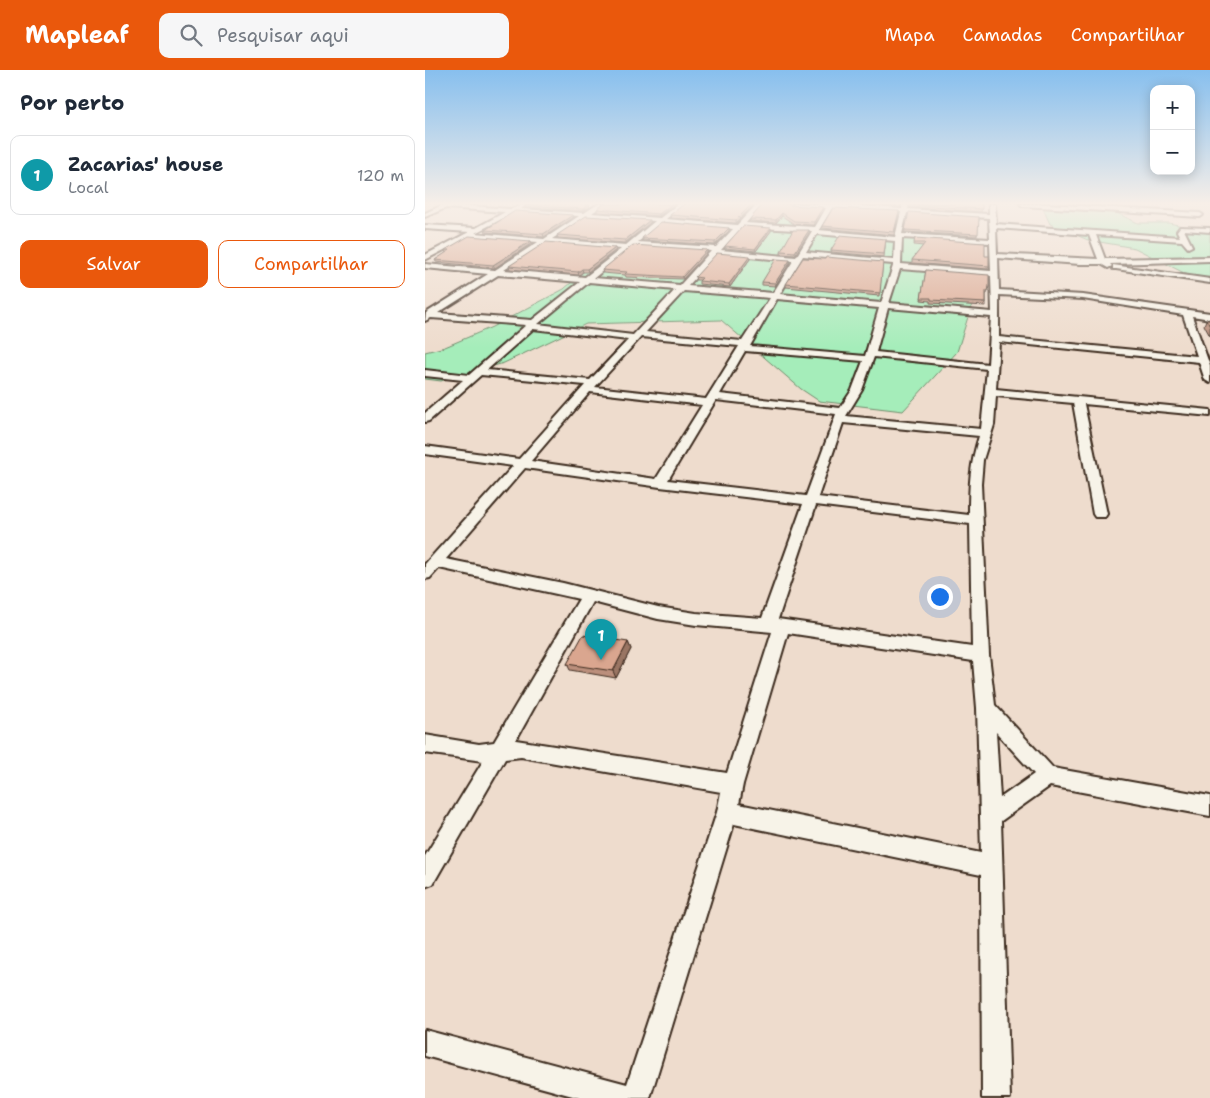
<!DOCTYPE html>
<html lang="pt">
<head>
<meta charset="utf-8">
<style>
  :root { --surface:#fff; --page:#f6f6f7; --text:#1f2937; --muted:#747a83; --line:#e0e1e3; --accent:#ea580c }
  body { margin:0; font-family:"Shantell Sans",sans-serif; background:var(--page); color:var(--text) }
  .controls { position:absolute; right:15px; top:15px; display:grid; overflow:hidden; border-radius:10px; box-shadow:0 2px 12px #0003 }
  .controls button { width:45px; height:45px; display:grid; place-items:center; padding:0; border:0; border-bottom:1px solid var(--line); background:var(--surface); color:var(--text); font:25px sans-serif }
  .you { position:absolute; left:514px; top:526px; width:18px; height:18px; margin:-12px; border:4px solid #fff; border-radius:50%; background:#1a73e8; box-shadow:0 0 0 8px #1a73e833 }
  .badge { display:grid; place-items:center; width:32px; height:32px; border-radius:50%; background:var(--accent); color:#fff; font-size:16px; font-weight:700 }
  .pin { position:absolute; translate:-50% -41px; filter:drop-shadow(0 1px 2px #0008) }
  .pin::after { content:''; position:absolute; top:26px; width:18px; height:15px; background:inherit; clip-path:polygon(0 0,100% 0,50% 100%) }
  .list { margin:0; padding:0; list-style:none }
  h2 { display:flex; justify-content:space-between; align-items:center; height:65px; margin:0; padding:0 20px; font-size:21px }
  h2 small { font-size:16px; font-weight:400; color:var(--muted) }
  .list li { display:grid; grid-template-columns:32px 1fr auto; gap:15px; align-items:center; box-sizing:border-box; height:80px; margin:0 10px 10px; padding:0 10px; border:1px solid var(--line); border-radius:10px }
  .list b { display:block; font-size:19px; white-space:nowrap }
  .list p { margin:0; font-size:16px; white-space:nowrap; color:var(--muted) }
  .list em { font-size:16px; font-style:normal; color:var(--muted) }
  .actions { display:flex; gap:10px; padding:15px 20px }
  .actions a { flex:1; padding:11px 0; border:1px solid var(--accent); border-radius:10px; text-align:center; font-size:18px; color:var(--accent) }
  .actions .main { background:var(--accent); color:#fff }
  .icon { flex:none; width:28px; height:28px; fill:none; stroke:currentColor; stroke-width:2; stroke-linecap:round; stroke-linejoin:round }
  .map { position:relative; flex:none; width:785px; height:1028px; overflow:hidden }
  header { display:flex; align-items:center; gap:30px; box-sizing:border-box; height:70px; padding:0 25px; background:var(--accent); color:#fff }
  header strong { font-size:24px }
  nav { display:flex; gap:28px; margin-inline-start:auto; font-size:18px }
  .search { width:350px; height:45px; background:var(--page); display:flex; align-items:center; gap:12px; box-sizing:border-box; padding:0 18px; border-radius:10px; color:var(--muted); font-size:19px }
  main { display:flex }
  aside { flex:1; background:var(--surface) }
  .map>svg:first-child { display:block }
  .green { fill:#a5edba; stroke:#708c6c }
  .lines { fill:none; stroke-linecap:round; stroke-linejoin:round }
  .minor-casing { stroke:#3b2a1e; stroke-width:4 }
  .minor { fill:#f7f3e8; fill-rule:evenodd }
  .wall { fill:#bb8f7b; stroke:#3b2a1e }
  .shaded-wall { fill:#997464; stroke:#3b2a1e }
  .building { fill:#daa68f; stroke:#3b2a1e }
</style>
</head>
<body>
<header>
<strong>Mapleaf</strong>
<div class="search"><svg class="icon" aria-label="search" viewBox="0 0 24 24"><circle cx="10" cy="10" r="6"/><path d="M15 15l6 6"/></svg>Pesquisar aqui</div>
<nav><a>Mapa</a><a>Camadas</a><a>Compartilhar</a></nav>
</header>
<main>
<aside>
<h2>Por perto<small></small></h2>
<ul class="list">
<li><span class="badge" style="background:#0f9aa8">1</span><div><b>Zacarias' house</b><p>Local</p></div><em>120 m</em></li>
</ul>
<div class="actions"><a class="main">Salvar</a><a>Compartilhar</a></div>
</aside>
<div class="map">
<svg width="785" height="1028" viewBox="0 0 785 1028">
  <rect width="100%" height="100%" fill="#eedccd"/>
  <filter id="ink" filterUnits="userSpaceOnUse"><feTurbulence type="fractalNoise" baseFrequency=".02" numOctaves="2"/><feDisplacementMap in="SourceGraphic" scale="10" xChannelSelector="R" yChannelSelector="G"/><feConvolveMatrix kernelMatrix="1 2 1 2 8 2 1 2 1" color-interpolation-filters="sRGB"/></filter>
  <g filter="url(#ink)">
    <g class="green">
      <polygon points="368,134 503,134 555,150 522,188 548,231 532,282 478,341 394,331 376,319 296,250 161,254 79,293 16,311 0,309 0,282 20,277 67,257 139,219 169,193 227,170 265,163 348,151"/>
      <polygon points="616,134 681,134 683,139 713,153 744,153 785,162 785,209 765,206 710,178 663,170 625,154"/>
    </g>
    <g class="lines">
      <defs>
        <g id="minor">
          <path d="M 20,134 L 86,139 L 100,134 L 100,136 L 96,139 L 159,143 L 173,134 L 180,134 L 167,143 L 235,148 L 253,134 L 259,134 L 241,149 L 312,155 L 332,134 L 338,134 L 321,153 L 390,157 L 401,138 L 365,136 L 362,134 L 410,134 L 477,139 L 478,134 L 484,134 L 483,139 L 564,144 L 564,134 L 570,134 L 571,154 L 755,167 L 752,161 L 755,157 L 785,158 L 785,162 L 759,160 L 767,176 L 763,178 L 757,171 L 671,165 L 680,189 L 785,187 L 785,191 L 685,194 L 687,196 L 683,198 L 676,194 L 655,194 L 573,188 L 574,220 L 658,225 L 785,243 L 785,249 L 767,246 L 785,296 L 785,313 L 780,310 L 774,292 L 574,272 L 571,319 L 785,340 L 785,346 L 659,334 L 682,444 L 680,447 L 670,447 L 668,444 L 648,333 L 571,326 L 569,355 L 558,390 L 556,414 L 564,585 L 570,635 L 628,698 L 785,726 L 785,746 L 625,716 L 576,751 L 585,1028 L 557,1028 L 556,805 L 309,754 L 225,1028 L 155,1028 L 0,986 L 0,960 L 202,1014 L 292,742 L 296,722 L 96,687 L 80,689 L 8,814 L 0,817 L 0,786 L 58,691 L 0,683 L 0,665 L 54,674 L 69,672 L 154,529 L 14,498 L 5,508 L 0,509 L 0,494 L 88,396 L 0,384 L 0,376 L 94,389 L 160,315 L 56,305 L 4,351 L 0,352 L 0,343 L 38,310 L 0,306 L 0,300 L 44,305 L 101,255 L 6,248 L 0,251 L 1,243 L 63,204 L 0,198 L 0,194 L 70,200 L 113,172 L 44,167 L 0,190 L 0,185 L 44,162 L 0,159 L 0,155 L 51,158 L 80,142 L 21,138 L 0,147 L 0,143 ZM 407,138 L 476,142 L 470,167 L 394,160 ZM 90,142 L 154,146 L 119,169 L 50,163 ZM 482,143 L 564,148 L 565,169 L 477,164 ZM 161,147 L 230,151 L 201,175 L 127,169 ZM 236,153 L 308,159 L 291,177 L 213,172 ZM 317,157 L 387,161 L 371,187 L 296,180 ZM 571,158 L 664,165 L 673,189 L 572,184 ZM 392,164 L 470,171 L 469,190 L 381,182 ZM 477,168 L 565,173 L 566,201 L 476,194 ZM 121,173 L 196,179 L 160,207 L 79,200 ZM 208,176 L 286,181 L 255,215 L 169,208 ZM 292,184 L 368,191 L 348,223 L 263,216 ZM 378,186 L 468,194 L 468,196 L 456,233 L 355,224 ZM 475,199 L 566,206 L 567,242 L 464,233 ZM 73,205 L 155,212 L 107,250 L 13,243 ZM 164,212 L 250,220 L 208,265 L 113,254 ZM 259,221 L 345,228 L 317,271 L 221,262 ZM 574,225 L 658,229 L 758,245 L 772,286 L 574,267 ZM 352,229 L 454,238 L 440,286 L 325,276 ZM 463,238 L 566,247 L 563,294 L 451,282 ZM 108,259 L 203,270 L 165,310 L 62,300 ZM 216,267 L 314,276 L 281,329 L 170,317 ZM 320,281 L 438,291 L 427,320 L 415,338 L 295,324 ZM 449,287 L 562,299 L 556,359 L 421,346 L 437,320 ZM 165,322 L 277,335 L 231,409 L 106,391 ZM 291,330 L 411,344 L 381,426 L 243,410 ZM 418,353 L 554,366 C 545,394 544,415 544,445 L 393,427 ZM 100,398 L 235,417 L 378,434 L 337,548 L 271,543 L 233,537 L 138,513 L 21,489 ZM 391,435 L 545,454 L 547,577 L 353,549 ZM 168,532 L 233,549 L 271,555 L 347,562 L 302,703 L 91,670 ZM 363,563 L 548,591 L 552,638 L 556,783 L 314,734 L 318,714 ZM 571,662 L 609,704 L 575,728 Z"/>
          <polygon points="595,134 622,134 775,143 778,145 775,147 598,136"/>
          <polygon points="688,195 785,209 785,213 691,199 688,199"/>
        </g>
      </defs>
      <use href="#minor" class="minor-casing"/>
      <use href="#minor" class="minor"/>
    </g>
    <g class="wall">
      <polygon points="250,134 234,146 172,142 172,139"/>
      <polygon points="330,134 311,153 246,148 245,145"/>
      <polygon points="430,134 476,134 475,137"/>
      <polygon points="484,134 557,134 556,142 485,137"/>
      <polygon points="100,135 165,137 158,141 101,137"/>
      <polygon points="365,135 398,140 389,155 369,154 357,146 351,153 325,151 325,149"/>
      <polygon points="474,141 469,165 397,158 397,156"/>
      <polygon points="148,145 148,148 119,167 61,162 60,160"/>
      <polygon points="554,147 552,166 479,162 480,160"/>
      <polygon points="225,153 200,173 133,168 132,165"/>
      <polygon points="304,158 304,161 290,175 218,170 217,168"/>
      <polygon points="384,160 384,163 370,185 356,184 356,181"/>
      <polygon points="346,161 331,181 300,178 300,176"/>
      <polygon points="490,168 560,186 564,196 563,199 487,193 487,190 498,176 489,175"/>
      <polygon points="461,169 459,187 406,182 406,180"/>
      <polygon points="106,171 107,173 70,198 11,192 10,190 21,183 20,180"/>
      <polygon points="190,178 191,180 163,202 158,202 154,205 85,199 84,196"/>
      <polygon points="282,180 282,183 258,209 201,207 200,205 178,203 177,200"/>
      <polygon points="325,189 305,217 274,214 274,211 275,210 271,210 270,207"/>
      <polygon points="400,189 458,192 454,226 361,217 361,214"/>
      <polygon points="365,193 350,216 337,215 337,212"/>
      <polygon points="501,200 564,216 562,224 561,224 561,236 505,233 505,231 496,230"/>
      <polygon points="781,250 785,250 785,266 779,255"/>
      <polygon points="203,572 206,579 191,608 145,600 142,594"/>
    </g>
    <g class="shaded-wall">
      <polygon points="164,134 165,137 158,141 158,139"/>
      <polygon points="247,134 250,134 234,146 234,144"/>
      <polygon points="327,134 330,134 311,153 311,150"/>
      <polygon points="398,137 398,140 389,155 389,152"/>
      <polygon points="357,143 357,146 351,153 351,150"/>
      <polygon points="148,145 148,148 119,167 118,164"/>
      <polygon points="225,150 225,153 200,173 200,170"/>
      <polygon points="304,158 304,161 290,175 290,172"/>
      <polygon points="346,158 346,161 331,181 330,179"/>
      <polygon points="384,160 384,163 370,185 370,182"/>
      <polygon points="106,171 107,173 70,198 68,195"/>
      <polygon points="190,178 191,180 163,202 162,199"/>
      <polygon points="282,180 282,183 258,209 257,207"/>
      <polygon points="325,186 325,189 305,217 304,214"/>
      <polygon points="365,190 365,193 350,216 350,213"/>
      <polygon points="157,199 158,202 154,205 153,202"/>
      <polygon points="203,572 206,579 191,608 188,601"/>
    </g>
    <g class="building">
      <polygon points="103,134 164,134 158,139 100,135"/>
      <polygon points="179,134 247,134 234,144 172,139"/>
      <polygon points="259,134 327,134 311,150 245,145"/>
      <polygon points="338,134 363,134 365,135 398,137 389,152 369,151 357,143 351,150 325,149"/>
      <polygon points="485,134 557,134 557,139 486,135"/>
      <polygon points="408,138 474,141 469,162 397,156"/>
      <polygon points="90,141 148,145 118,164 60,160"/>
      <polygon points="484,142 554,147 553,164 480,160"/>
      <polygon points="161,146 225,150 200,170 132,165"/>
      <polygon points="236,152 304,158 290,172 217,168"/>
      <polygon points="318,156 346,158 330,179 300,176"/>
      <polygon points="368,160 384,160 370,182 356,181"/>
      <polygon points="415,165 461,169 459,184 406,180"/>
      <polygon points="44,166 106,171 68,195 10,190 25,180 20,180"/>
      <polygon points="490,168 560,173 560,186 564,186 564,196 487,190 500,173 489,173"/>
      <polygon points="121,172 190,178 162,199 157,199 153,202 84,196"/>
      <polygon points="208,175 282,180 257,207 200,204 202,202 177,200"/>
      <polygon points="292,183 325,186 304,214 274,211 277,208 270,207"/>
      <polygon points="401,187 458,192 455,223 361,214 378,188 400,189"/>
      <polygon points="351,189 365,190 350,213 337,212"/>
      <polygon points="501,200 564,205 564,216 563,221 561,221 561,233 506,230 506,228 496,228"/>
      <polygon points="781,250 785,250 785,256"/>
      <polygon points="158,565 203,572 188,601 142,594"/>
    </g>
  </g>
  <linearGradient id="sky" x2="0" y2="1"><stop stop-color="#87bfee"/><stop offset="0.48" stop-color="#f7efe8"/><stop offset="1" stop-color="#f7efe8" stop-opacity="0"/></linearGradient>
  <rect width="785" height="278" fill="url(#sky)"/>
</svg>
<div class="controls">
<button>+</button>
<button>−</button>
</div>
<div class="you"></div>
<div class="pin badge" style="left:176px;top:590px;background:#0f9aa8">1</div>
</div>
</main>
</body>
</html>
